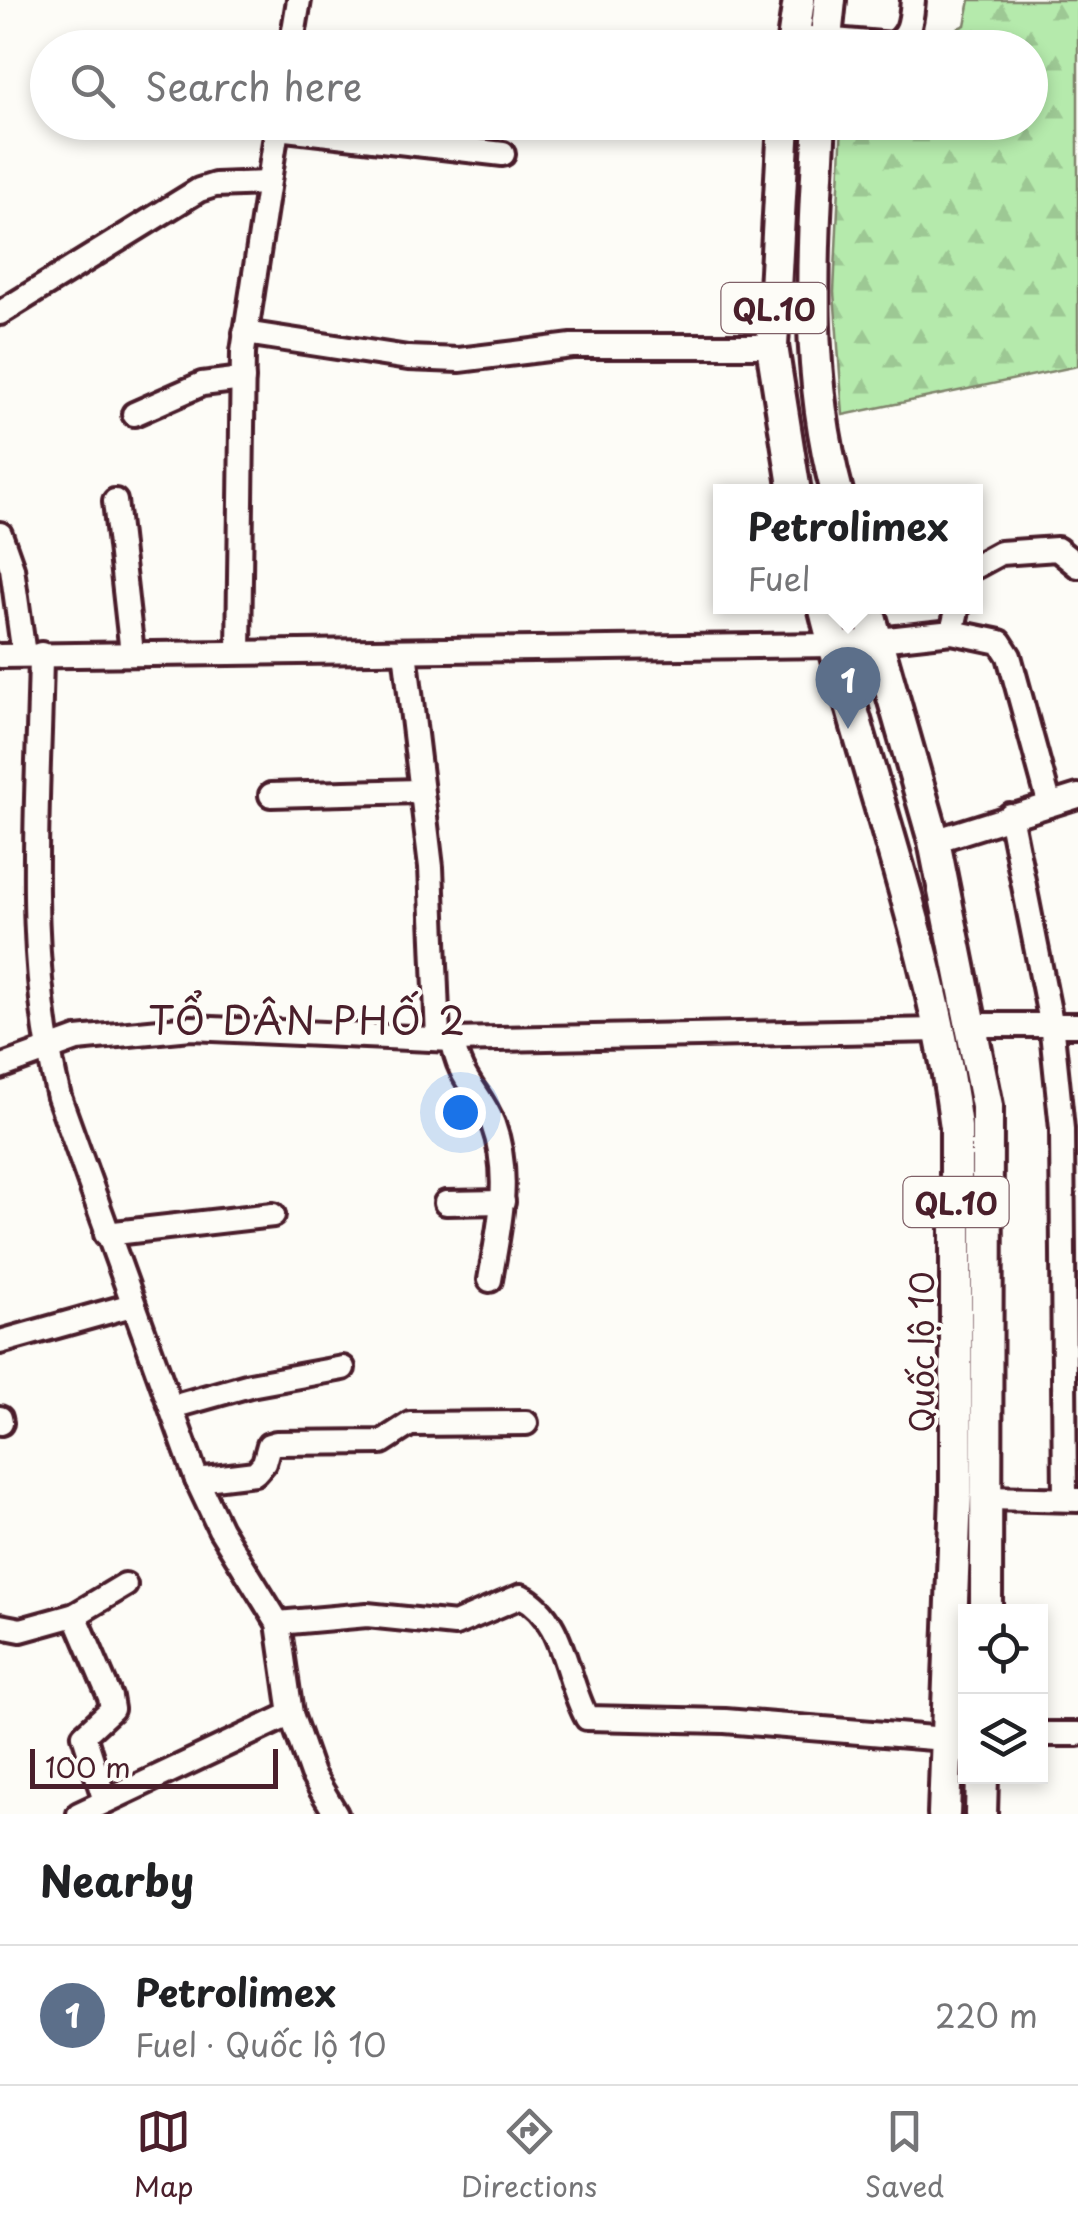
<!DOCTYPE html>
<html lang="en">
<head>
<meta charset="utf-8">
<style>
  :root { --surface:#fff; --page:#f2f2f2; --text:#202124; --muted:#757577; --line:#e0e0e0; --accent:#4a1f2b }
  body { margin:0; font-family:"Playpen Sans",sans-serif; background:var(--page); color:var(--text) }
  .controls { position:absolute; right:30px; bottom:30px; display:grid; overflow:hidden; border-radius:0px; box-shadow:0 5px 15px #0003 }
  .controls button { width:90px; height:90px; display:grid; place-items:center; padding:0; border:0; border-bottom:2px solid var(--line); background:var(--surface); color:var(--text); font:50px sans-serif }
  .scale { position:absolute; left:30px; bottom:25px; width:248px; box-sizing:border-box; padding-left:10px; border:5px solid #4a1f2b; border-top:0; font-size:28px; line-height:35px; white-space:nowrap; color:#4a1f2b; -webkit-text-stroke:8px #fdfcf7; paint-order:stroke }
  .you { position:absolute; left:460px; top:1112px; width:35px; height:35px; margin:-25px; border:8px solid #fff; border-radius:50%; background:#1a73e8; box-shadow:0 0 0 15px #1a73e833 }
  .badge { display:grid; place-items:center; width:65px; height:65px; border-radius:50%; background:var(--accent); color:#fff; font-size:32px; font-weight:700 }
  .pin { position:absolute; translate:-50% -82px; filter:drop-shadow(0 2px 5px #0008) }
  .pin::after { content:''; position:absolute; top:52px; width:35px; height:30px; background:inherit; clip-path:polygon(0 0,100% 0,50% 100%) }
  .popup { position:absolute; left:713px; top:484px; width:270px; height:130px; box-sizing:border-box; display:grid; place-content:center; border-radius:0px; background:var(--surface); filter:drop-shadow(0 2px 8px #0005); font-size:32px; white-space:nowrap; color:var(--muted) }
  .popup b { font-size:38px; color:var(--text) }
  .popup::after { content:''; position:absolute; left:50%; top:100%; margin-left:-20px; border:20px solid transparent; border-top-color:var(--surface) }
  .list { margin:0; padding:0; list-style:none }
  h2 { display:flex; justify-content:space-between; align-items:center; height:130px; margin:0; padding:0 40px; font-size:42px }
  h2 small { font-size:32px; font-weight:400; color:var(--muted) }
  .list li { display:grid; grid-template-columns:65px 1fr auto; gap:30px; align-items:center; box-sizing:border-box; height:140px; padding:0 40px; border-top:2px solid var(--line) }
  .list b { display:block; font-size:38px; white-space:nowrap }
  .list p { margin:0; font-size:32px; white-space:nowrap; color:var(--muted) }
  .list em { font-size:32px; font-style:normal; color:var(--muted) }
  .icon { flex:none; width:55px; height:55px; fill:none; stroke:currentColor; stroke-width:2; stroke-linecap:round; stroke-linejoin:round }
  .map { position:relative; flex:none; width:1078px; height:1814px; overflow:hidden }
  .search { position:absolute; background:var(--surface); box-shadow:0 5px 15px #0003; left:30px; right:30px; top:30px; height:110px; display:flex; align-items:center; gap:25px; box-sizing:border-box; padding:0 35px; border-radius:55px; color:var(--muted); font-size:38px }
  .sheet { height:270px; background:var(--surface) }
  nav { display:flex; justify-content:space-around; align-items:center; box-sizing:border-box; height:140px; border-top:2px solid var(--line); background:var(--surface); font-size:28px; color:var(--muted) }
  nav a { display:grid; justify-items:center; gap:5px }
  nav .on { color:var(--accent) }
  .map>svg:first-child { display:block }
  .forest { fill:url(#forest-firs); stroke:#80846c; stroke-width:2.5 }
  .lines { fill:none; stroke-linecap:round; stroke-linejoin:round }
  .minor-casing { stroke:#4a1f2b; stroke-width:30 }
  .highway-casing { stroke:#4a1f2b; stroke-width:38 }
  .minor { stroke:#fdfcf7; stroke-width:22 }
  .highway { stroke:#fdfcf7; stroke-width:30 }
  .labels { text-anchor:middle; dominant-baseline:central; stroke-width:8; stroke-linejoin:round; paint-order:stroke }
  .shield { fill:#fdfcf7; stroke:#806168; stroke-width:2.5 }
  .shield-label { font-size:30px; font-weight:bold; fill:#4a1f2b }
  .street-label { font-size:32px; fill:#4a1f2b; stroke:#fdfcf7 }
  .quarter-label { font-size:38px; letter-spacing:2.5px; fill:#4a1f2b; stroke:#fdfcf7 }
</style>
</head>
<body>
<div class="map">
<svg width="1078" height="1814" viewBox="0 0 1078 1814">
  <defs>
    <pattern id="forest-firs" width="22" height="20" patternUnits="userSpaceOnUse" patternTransform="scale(2.5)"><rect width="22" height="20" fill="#b5eaac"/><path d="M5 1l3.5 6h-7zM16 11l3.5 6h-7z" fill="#9dc894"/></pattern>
  </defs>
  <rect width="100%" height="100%" fill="#fdfcf7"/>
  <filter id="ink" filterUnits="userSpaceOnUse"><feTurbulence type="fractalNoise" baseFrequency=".01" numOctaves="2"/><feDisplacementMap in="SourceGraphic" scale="20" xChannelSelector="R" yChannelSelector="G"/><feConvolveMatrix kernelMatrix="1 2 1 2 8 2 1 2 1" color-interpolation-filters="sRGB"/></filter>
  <g filter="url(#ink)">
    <polygon class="forest" points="970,0 1078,0 1078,366 843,415 834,292 842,123 1030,122 1030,48 916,47 965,25"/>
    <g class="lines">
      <defs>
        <g id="minor">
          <path d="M 810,38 L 893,45 C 911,35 911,20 913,0"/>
          <polyline points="291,48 299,0"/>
          <polyline points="277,128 503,154"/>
          <polyline points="0,313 199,190 215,185 267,183"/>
          <polyline points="245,333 408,358 459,360 572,346 772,346"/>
          <polyline points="134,414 202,384 243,379"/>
          <polyline points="115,501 132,653"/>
          <polyline points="0,534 12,568 24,655"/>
          <polyline points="976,566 1000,553 1057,549 1078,566"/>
          <polyline points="952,632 958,606"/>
          <polyline points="405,651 431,867 438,1038"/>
          <polyline points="239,652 243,352 278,122"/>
          <path d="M 41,654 C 39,800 23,954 59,1097 L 197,1480 L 220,1529 L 278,1623 L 291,1714 L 312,1774 L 336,1814"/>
          <polyline points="0,656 833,645 952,632 1000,642 1009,656 1049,802"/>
          <polyline points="271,795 419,791"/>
          <polyline points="1010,815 1051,1022 1062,1129 1065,1499"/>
          <polyline points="934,841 1078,796"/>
          <polyline points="973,1025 1078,1025"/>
          <path d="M 453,1040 C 458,1079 480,1091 493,1124 C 512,1176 499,1227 490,1280"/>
          <polyline points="0,1067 77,1039 191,1028 453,1040 939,1030"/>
          <polyline points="446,1203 503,1202"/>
          <polyline points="106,1234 273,1215"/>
          <polyline points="0,1342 132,1305"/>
          <polyline points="172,1407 250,1385 343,1368"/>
          <polyline points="0,1418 1,1423"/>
          <polyline points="197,1480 255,1473 264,1463 269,1445 276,1443 382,1442 410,1424 526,1423"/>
          <polyline points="989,1498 1078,1500"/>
          <polyline points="75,1615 125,1585"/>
          <path d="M 278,1623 L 367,1615 L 455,1624 L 521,1596 C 565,1618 565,1679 587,1718 L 725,1721 L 945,1739"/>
          <polyline points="0,1626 21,1630 75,1615 110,1697 112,1709 84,1735 105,1801"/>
          <polyline points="1040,1734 1078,1734"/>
          <polyline points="79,1814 291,1714"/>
        </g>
        <g id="highway">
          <polyline points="792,48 799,0"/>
          <polyline points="825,48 830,0"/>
          <polyline points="784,122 772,346 795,492"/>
          <path d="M 820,122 C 813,246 804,370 837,492"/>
          <path d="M 824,606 C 867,780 933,949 956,1127 L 956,1494 L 944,1814"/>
          <polyline points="867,606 934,841 987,1106 986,1612"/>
          <polyline points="981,1814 982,1776"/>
        </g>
      </defs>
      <use href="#minor" class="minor-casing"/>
      <use href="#highway" class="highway-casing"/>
      <use href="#minor" class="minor"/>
      <use href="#highway" class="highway"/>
    </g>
  </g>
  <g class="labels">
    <g class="shield">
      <rect x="721.5" y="283" width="105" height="50" rx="8"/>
      <rect x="903.5" y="1177" width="105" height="50" rx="8"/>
    </g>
    <g class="shield-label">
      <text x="774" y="308">QL.10</text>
      <text x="956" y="1202">QL.10</text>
    </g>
    <g class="street-label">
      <text transform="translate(921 1352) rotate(-90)">Quốc lộ 10</text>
    </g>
    <g class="quarter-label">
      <text x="308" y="1019">TỔ DÂN PHỐ 2</text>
    </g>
  </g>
</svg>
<div class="controls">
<button><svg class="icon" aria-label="locate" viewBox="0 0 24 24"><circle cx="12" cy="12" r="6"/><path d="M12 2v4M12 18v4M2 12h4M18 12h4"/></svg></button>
<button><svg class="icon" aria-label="layers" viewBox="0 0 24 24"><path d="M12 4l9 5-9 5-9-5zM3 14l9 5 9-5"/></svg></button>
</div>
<div class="scale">100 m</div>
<div class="you"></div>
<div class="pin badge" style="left:848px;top:729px;background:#5c6f8a">1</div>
<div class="popup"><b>Petrolimex</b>Fuel</div>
<div class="search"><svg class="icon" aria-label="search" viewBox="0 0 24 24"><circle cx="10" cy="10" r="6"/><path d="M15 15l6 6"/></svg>Search here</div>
</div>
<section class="sheet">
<h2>Nearby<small></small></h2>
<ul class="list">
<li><span class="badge" style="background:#5c6f8a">1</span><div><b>Petrolimex</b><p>Fuel · Quốc lộ 10</p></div><em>220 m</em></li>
</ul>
</section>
<nav>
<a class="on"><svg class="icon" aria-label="map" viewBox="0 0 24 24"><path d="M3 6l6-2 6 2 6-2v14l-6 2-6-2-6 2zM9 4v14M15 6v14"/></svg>Map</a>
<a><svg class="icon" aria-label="directions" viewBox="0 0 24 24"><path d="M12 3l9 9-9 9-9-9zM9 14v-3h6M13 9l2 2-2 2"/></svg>Directions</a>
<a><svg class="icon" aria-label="saved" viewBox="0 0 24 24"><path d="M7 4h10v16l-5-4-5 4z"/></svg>Saved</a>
</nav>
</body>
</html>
